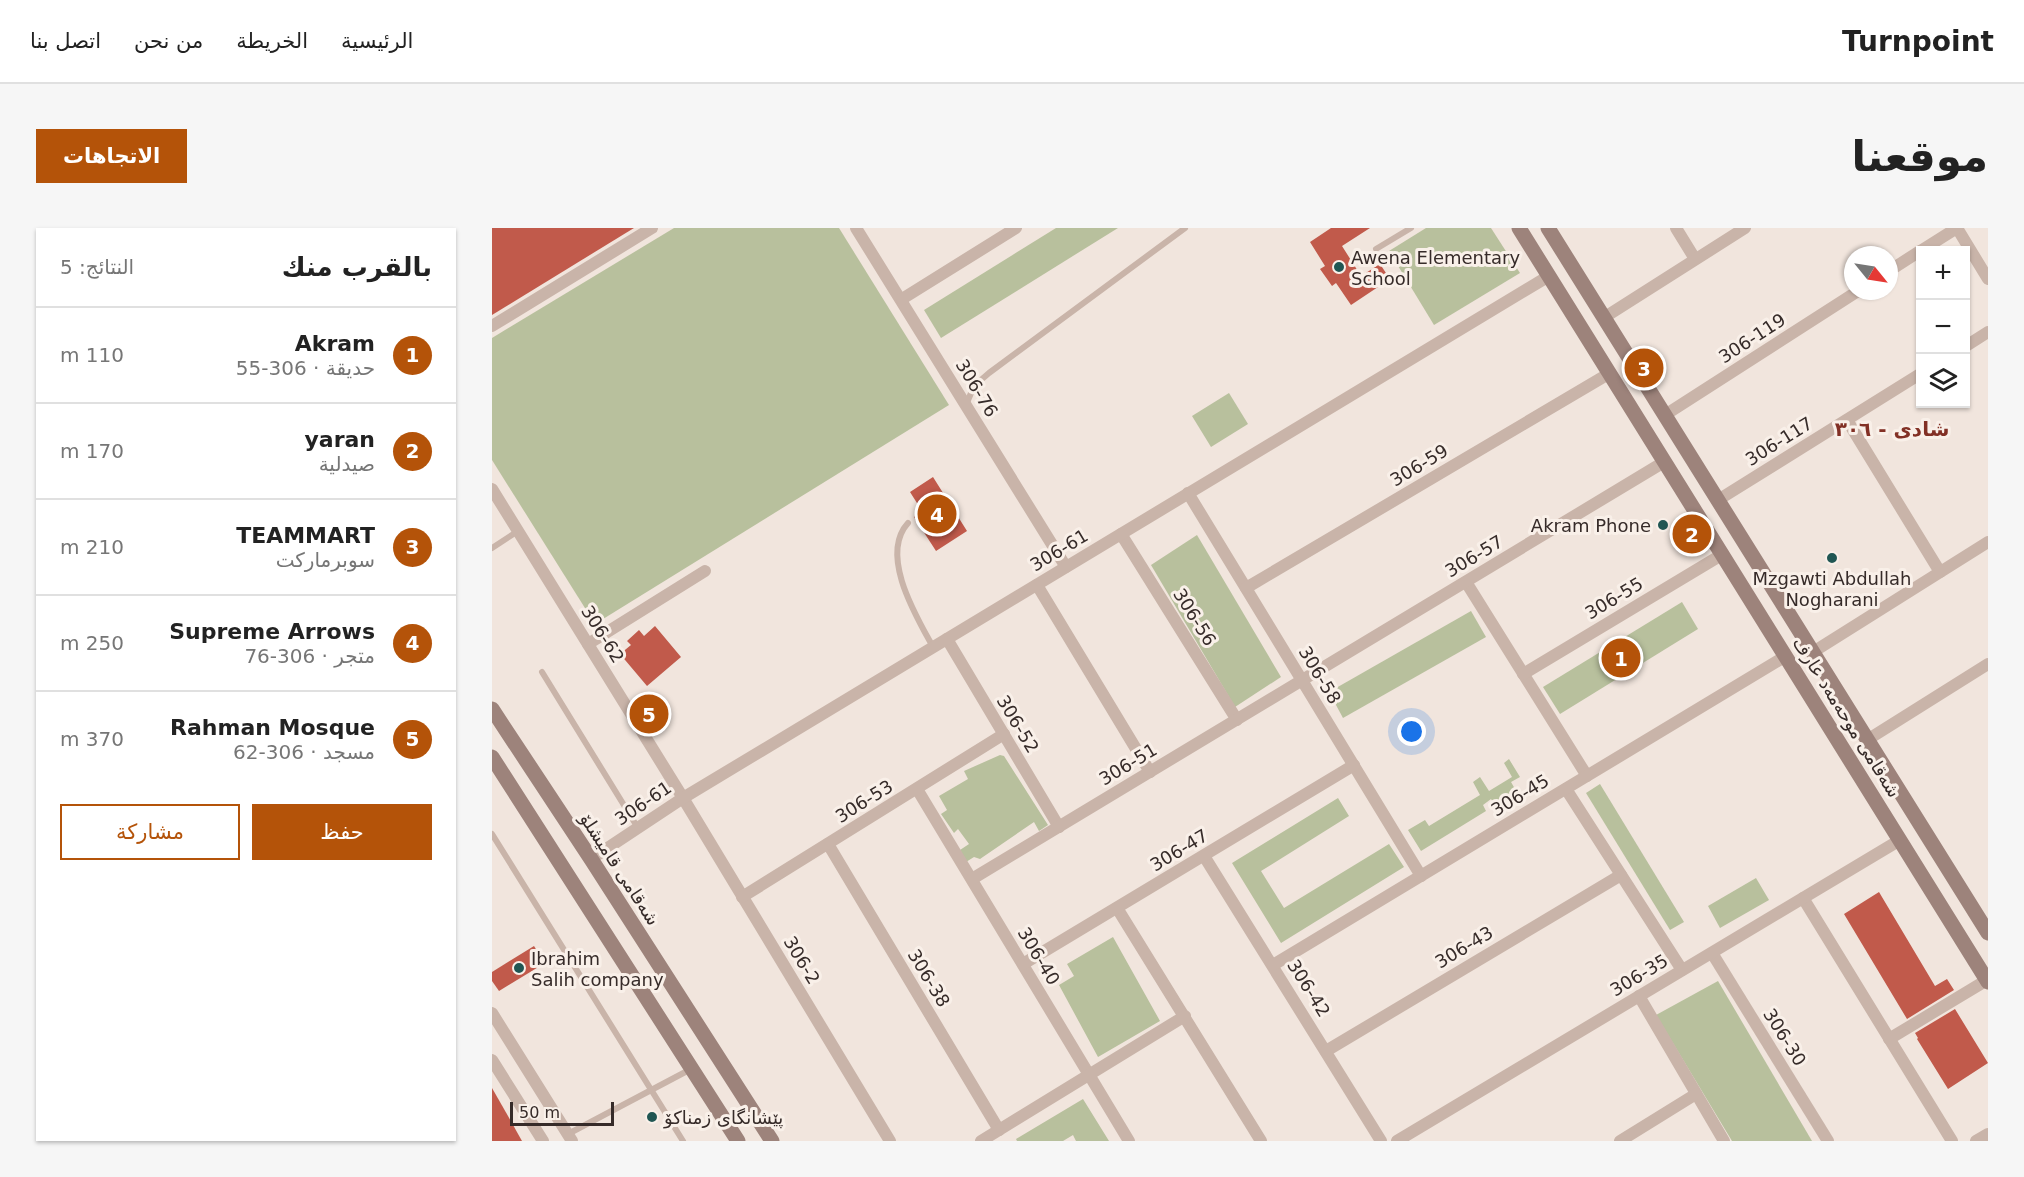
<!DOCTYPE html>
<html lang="ar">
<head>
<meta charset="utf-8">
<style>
  :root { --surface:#fff; --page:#f6f6f6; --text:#222; --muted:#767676; --line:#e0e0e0; --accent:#b45309 }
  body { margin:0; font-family:"DejaVu Sans",Cairo,sans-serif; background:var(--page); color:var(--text); direction:rtl }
  .controls { position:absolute; right:18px; top:18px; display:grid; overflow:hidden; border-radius:0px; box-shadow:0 2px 4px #0004 }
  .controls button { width:54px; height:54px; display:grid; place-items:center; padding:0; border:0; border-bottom:2px solid var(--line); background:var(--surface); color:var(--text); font:30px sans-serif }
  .compass { position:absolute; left:1352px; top:18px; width:54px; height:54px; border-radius:50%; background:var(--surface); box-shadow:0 2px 4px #0004; rotate:120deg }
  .scale { position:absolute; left:18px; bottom:15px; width:104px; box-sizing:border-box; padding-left:6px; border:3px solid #362b29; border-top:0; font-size:16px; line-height:21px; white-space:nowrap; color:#362b29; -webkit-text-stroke:4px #f9f0e9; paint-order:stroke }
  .you { position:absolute; left:920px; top:504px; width:21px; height:21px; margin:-15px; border:4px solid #fff; border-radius:50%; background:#1a73e8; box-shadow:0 0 0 9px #1a73e833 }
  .badge { display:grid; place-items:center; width:39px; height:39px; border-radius:50%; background:var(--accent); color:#fff; font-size:20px; font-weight:700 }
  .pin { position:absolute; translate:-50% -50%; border:3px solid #fff; box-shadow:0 2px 6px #0006 }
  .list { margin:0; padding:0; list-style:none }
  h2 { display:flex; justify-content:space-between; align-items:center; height:78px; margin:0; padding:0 24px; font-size:26px }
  h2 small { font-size:20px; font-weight:400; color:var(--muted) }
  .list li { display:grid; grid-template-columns:39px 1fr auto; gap:18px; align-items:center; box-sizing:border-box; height:96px; padding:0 24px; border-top:2px solid var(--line) }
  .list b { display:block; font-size:22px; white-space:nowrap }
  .list p { margin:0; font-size:20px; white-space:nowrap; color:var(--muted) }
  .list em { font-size:20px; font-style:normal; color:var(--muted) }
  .actions { display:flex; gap:12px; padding:18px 24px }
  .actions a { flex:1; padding:14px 0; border:2px solid var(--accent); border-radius:0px; text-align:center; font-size:21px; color:var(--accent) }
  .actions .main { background:var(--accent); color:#fff }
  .icon { flex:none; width:33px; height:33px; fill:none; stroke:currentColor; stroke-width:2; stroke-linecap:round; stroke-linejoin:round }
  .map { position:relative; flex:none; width:1496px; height:913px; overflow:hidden; direction:ltr; border-radius:0px }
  header { display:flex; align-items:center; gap:36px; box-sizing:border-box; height:84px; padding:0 30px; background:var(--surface); border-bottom:2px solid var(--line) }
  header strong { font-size:28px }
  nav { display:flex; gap:33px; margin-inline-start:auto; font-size:21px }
  .intro { display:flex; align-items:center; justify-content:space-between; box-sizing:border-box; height:144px; padding:0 36px }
  h1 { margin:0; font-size:42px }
  .button { padding:15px 27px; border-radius:0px; background:var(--accent); color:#fff; font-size:21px; font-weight:700 }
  main { display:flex; gap:36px; padding:0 36px }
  aside { flex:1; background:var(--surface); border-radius:0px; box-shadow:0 2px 4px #0004 }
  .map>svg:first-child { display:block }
  .green { fill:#b8c09d }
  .building { fill:#c15a4b }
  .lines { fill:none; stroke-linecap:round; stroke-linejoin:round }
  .lane { stroke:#c9b4a9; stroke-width:6 }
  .street { stroke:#c9b4a9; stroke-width:12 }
  .secondary { stroke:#9d837b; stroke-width:15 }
  .poi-dot { fill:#205653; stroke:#f9f0e9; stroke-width:2 }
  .labels { text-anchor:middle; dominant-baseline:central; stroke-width:6; stroke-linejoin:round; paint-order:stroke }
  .poi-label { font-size:18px; fill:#362b29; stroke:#f9f0e9; text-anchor:start }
  .street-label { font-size:18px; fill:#362b29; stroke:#f9f0e9 }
  .neighbourhood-label { font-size:20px; font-weight:bold; fill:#823025; stroke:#f9f0e9 }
</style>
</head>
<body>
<header>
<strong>Turnpoint</strong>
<nav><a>الرئيسية</a><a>الخريطة</a><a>من نحن</a><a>اتصل بنا</a></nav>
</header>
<div class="intro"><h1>موقعنا</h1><a class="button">الاتجاهات</a></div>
<main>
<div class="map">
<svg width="1496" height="913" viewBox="0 0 1496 913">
  <rect width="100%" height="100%" fill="#f1e5dd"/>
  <g class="green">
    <polygon points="182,0 347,0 457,177 103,396 0,232 0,110"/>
    <polygon points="564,0 626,0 449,110 432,82"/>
    <polygon points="934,0 999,0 1028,45 942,97 897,23"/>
    <polygon points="737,165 756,196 719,219 700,188"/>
    <polygon points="705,307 789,449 743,479 659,337"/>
    <polygon points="1190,374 1206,401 1068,486 1051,459"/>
    <polygon points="979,383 994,409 851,490 837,464"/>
    <polygon points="508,527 512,528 556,597 547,603 542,594 488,631 482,629 474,634 468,622 477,616 466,601 462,605 449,586 455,582 447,568 476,551 472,543"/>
    <polygon points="1017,531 1028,549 1019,554 1023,561 1017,564 1021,571 1005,580 999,571 991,577 994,583 929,623 916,602 933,592 937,598 988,567 981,554 988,549 997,563 1020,549 1012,535"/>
    <polygon points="1108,556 1192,694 1178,702 1094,565"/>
    <polygon points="846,570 857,588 769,643 792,680 897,616 912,639 789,715 740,635"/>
    <polygon points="1264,650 1277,672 1228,700 1216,678"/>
    <polygon points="621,709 668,793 606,829 567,757 582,748 575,736"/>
    <polygon points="1226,753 1320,913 1240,913 1164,787"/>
    <polygon points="591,871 617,913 584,913 581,907 571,913 525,913 524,911"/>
  </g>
  <g class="building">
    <polygon points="0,0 142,0 0,87"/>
    <polygon points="839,0 878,0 850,18 869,48 888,36 898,51 859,77 844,55 840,58 828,41 833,38 818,14"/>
    <polygon points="441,249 475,303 444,323 422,289 430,283 418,264"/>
    <polygon points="163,398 189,429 155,458 128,426 139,417 135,413 147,402 152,408"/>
    <polygon points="1387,664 1443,758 1455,751 1462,762 1415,791 1352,686"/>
    <polygon points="42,718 53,735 7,763 0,753 0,744"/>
    <polygon points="1463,781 1496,835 1456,861 1425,811 1426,810 1423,805"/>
    <polygon points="0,860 16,888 30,913 0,913"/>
  </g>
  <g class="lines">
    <g class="lane">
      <polyline points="884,21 919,0"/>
      <polyline points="474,177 482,158 497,145 693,0"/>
      <path d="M 416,295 C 387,327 424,388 441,419"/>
      <polyline points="0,320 26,303"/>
      <polyline points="50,444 146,600"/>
      <polyline points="0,606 191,913"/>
      <polyline points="76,906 199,841"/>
    </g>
    <g class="street">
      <polyline points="364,0 574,339"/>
      <polyline points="1184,0 1203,31"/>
      <polyline points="1465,0 1496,51"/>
      <polyline points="1430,22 1465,0"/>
      <polyline points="1397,43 1428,23"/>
      <polyline points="410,71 524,0"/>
      <polyline points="1113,89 1253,0"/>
      <polyline points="0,98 160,0"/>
      <polyline points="1474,118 1496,104"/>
      <polyline points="1173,187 1366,63"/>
      <polyline points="1355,192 1448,344"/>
      <polyline points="0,261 191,570 398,913"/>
      <polyline points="696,265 929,648"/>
      <polyline points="1226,272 1428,146"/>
      <polyline points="629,306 745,492"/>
      <polyline points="974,354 1095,548"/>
      <polyline points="545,357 658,544"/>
      <polyline points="754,360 1118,145"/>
      <polyline points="455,411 567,599"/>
      <polyline points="96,416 213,343"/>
      <polyline points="1321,424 1496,314"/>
      <polyline points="1031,446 1231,326"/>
      <polyline points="1375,512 1496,436"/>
      <polyline points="425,561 637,913"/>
      <polyline points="1074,561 1190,742"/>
      <polyline points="336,616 507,902"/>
      <polyline points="712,628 889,913"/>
      <polyline points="99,631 191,570 1057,48"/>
      <polyline points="480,651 1172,234"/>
      <polyline points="250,669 512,506"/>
      <polyline points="1311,670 1460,913"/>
      <polyline points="625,680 769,913"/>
      <polyline points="1220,725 1336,913"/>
      <polyline points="531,736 862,537"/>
      <polyline points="781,737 1294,428"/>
      <polyline points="1147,768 1232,913"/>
      <polyline points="0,785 80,913"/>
      <polyline points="1397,811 1495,752"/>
      <polyline points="834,823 1129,647"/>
      <polyline points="0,832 51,913"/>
      <polyline points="489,913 693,788"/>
      <polyline points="905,913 1408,612"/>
      <polyline points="1128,913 1204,866"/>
      <polyline points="1484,913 1496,906"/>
    </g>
    <g class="secondary">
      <polyline points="1027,0 1496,754"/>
      <polyline points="1056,0 1496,705"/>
      <polyline points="0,481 99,631 280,913"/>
      <polyline points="0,529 246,913"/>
    </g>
  </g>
  <g class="poi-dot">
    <circle cx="847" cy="39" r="6"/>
    <circle cx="1171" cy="297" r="6"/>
    <circle cx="1340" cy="330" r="6"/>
    <circle cx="27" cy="740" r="6"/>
    <circle cx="160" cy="889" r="6"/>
  </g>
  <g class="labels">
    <g class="poi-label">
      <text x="859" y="29">Awena Elementary<tspan x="859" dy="21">School</tspan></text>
      <text x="1159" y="297" text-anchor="end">Akram Phone</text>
      <text x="1340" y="350" text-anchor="middle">Mzgawti Abdullah<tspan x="1340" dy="21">Nogharani</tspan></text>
      <text x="39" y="730">Ibrahim<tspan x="39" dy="21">Salih company</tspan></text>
      <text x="172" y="889">پێشانگای زمناكۆ</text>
    </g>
    <g class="street-label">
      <text transform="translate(1260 110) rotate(-33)">306-119</text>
      <text transform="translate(485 160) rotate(59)">306-76</text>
      <text transform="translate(1287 213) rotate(-32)">306-117</text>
      <text transform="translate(927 237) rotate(-31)">306-59</text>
      <text transform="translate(567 322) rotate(-31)">306-61</text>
      <text transform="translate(982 328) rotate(-31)">306-57</text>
      <text transform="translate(1122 370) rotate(-31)">306-55</text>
      <text transform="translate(703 389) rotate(58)">306-56</text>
      <text transform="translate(111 406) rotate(58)">306-62</text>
      <text transform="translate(828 447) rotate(59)">306-58</text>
      <text transform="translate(1355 489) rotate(58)">شەقامی موحەمەد عارف</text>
      <text transform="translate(526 496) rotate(59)">306-52</text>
      <text transform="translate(636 536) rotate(-31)">306-51</text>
      <text transform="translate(1028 567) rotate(-31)">306-45</text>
      <text transform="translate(372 573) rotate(-32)">306-53</text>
      <text transform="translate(151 575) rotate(-34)">306-61</text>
      <text transform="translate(687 622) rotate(-31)">306-47</text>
      <text transform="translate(128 641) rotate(57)">شەقامی قامیشلۆ</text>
      <text transform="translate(972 719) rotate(-31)">306-43</text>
      <text transform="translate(547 728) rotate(59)">306-40</text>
      <text transform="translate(310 732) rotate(59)">306-2</text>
      <text transform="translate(1147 747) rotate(-31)">306-35</text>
      <text transform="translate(437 750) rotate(59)">306-38</text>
      <text transform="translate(817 760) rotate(58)">306-42</text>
      <text transform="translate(1293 809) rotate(58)">306-30</text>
    </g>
    <g class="neighbourhood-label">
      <text x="1400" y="201">شادی - ٣٠٦</text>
    </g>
  </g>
</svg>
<div class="controls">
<button>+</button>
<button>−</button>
<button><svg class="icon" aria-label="layers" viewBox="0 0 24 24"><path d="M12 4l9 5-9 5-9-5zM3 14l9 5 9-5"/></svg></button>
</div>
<svg class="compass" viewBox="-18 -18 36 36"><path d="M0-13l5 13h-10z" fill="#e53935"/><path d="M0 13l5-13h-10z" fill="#767676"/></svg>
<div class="scale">50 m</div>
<div class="you"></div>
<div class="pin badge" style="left:1129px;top:430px">1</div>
<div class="pin badge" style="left:1200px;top:306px">2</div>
<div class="pin badge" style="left:1152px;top:140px">3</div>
<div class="pin badge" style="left:445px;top:286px">4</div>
<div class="pin badge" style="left:157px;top:486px">5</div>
</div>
<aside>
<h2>بالقرب منك<small>النتائج: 5</small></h2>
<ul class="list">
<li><span class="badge">1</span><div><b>Akram</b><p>حديقة · 306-55</p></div><em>110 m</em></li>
<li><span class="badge">2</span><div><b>yaran</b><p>صيدلية</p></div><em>170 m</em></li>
<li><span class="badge">3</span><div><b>TEAMMART</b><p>سوبرماركت</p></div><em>210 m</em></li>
<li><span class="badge">4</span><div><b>Supreme Arrows</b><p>متجر · 306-76</p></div><em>250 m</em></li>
<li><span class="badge">5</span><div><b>Rahman Mosque</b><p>مسجد · 306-62</p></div><em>370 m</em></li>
</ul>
<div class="actions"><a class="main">حفظ</a><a>مشاركة</a></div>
</aside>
</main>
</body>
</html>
